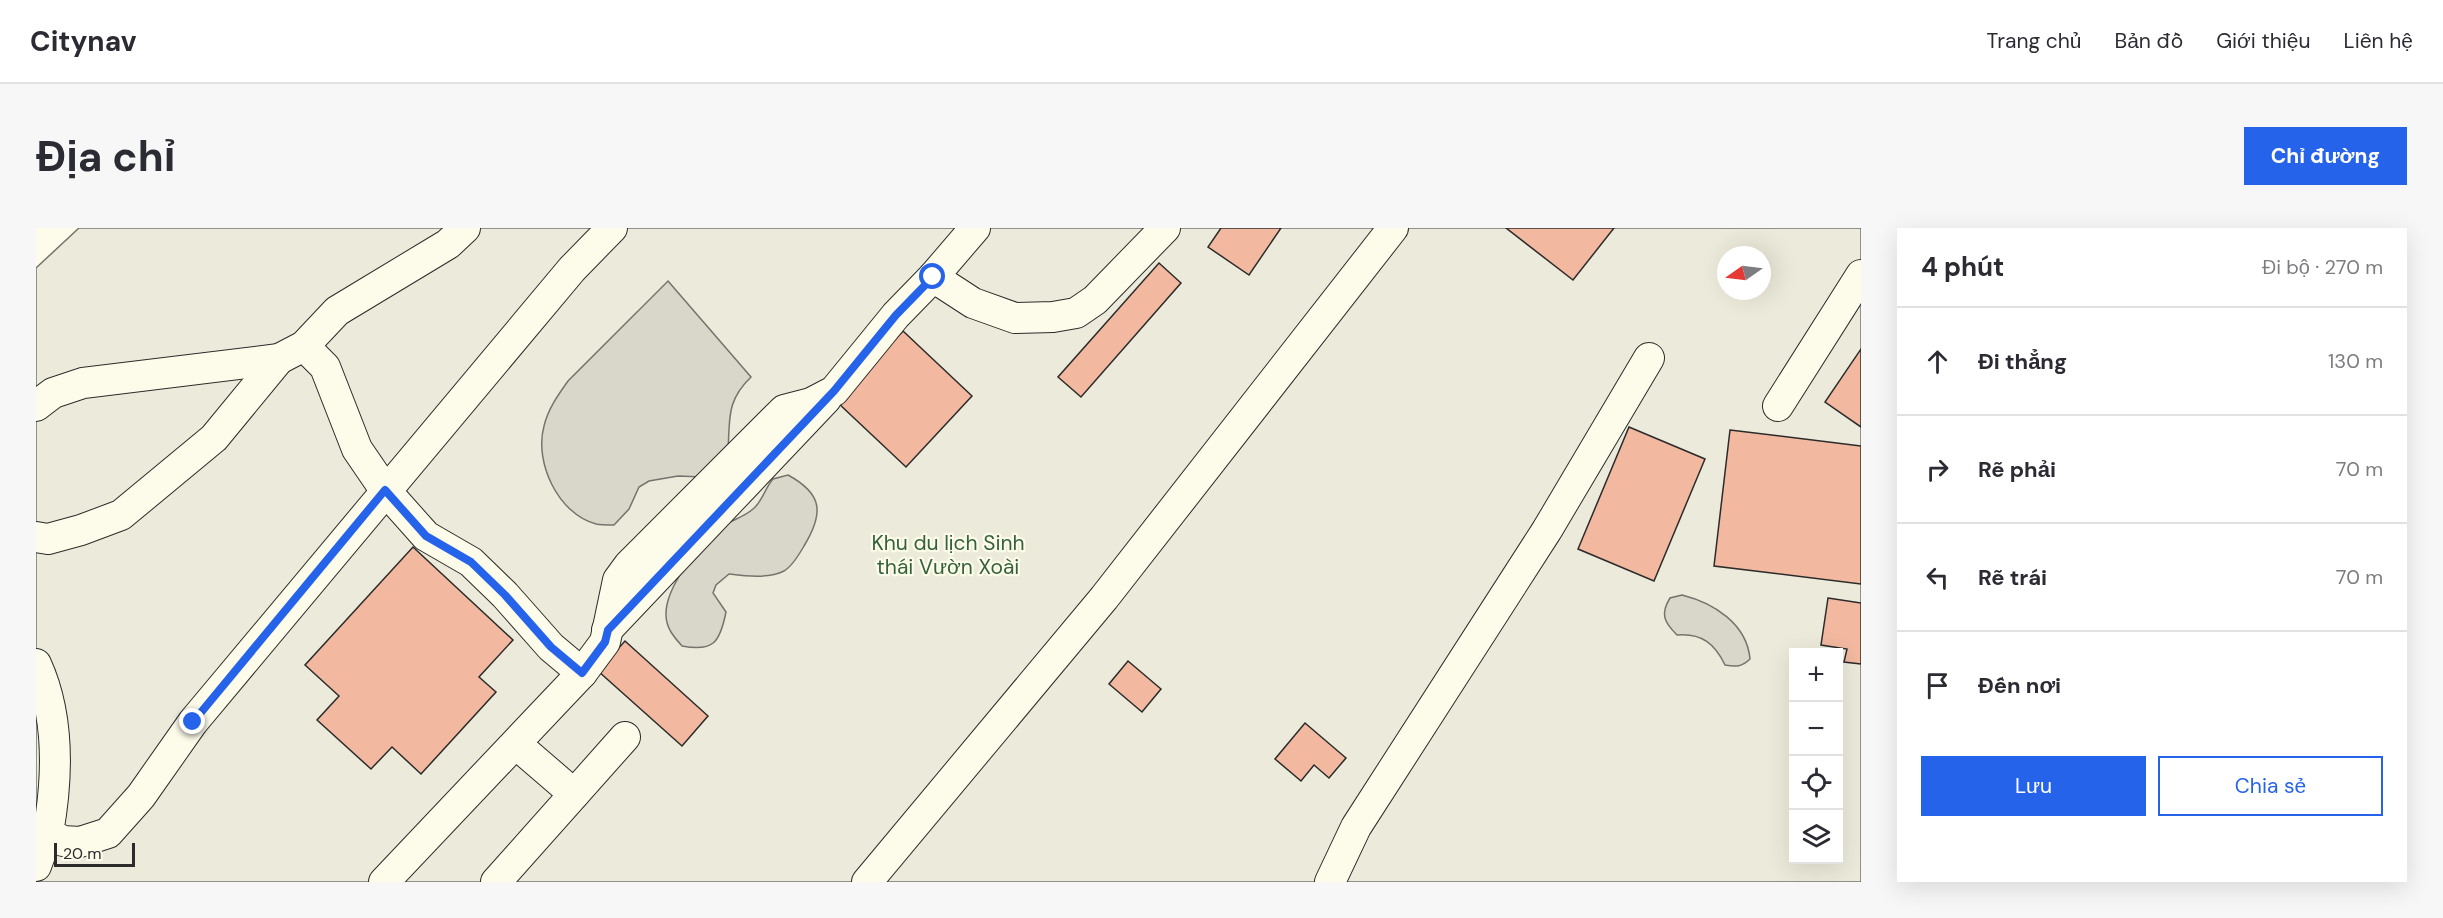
<!DOCTYPE html>
<html lang="vi">
<head>
<meta charset="utf-8">
<style>
  :root { --surface:#fff; --page:#f7f7f7; --text:#2b2b33; --muted:#7c7c81; --line:#e1e1e2; --accent:#2563eb }
  body { margin:0; font-family:"DM Sans",sans-serif; background:var(--page); color:var(--text) }
  .controls { position:absolute; right:18px; bottom:18px; display:grid; overflow:hidden; border-radius:0px; box-shadow:0 6px 24px #0002 }
  .controls button { width:54px; height:54px; display:grid; place-items:center; padding:0; border:0; border-bottom:2px solid var(--line); background:var(--surface); color:var(--text); font:30px sans-serif }
  .compass { position:absolute; left:1681px; top:18px; width:54px; height:54px; border-radius:50%; background:var(--surface); box-shadow:0 6px 24px #0002; rotate:256deg }
  .scale { position:absolute; left:18px; bottom:15px; width:81px; box-sizing:border-box; padding-left:6px; border:3px solid #2b2b2b; border-top:0; font-size:16px; line-height:21px; white-space:nowrap; color:#2b2b2b; -webkit-text-stroke:4px #fdfbea; paint-order:stroke }
  .stop { position:absolute; width:18px; height:18px; margin:-14px; border:4px solid #2563eb; border-radius:50%; background:#fff }
  .stop.end { background:#2563eb; border-color:#fff; box-shadow:0 2px 6px #0008 }
  .list { margin:0; padding:0; list-style:none }
  h2 { display:flex; justify-content:space-between; align-items:center; height:78px; margin:0; padding:0 24px; font-size:26px }
  h2 small { font-size:20px; font-weight:400; color:var(--muted) }
  .list li { display:grid; grid-template-columns:39px 1fr auto; gap:18px; align-items:center; box-sizing:border-box; height:108px; padding:0 24px; border-top:2px solid var(--line) }
  .list b { display:block; font-size:22px; white-space:nowrap }
  .list em { font-size:20px; font-style:normal; color:var(--muted) }
  .actions { display:flex; gap:12px; padding:18px 24px }
  .actions a { flex:1; padding:14px 0; border:2px solid var(--accent); border-radius:0px; text-align:center; font-size:21px; color:var(--accent) }
  .actions .main { background:var(--accent); color:#fff }
  .icon { flex:none; width:33px; height:33px; fill:none; stroke:currentColor; stroke-width:2; stroke-linecap:round; stroke-linejoin:round }
  .map { position:relative; flex:none; width:1825px; height:654px; overflow:hidden; border-radius:0px }
  header { display:flex; align-items:center; gap:36px; box-sizing:border-box; height:84px; padding:0 30px; background:var(--surface); border-bottom:2px solid var(--line) }
  header strong { font-size:28px }
  nav { display:flex; gap:33px; margin-inline-start:auto; font-size:21px }
  .intro { display:flex; align-items:center; justify-content:space-between; box-sizing:border-box; height:144px; padding:0 36px }
  h1 { margin:0; font-size:42px }
  .button { padding:15px 27px; border-radius:0px; background:var(--accent); color:#fff; font-size:21px; font-weight:700 }
  main { display:flex; gap:36px; padding:0 36px }
  aside { flex:1; background:var(--surface); border-radius:0px; box-shadow:0 6px 24px #0002 }
  .map>svg:first-child { display:block }
  .green { fill:#ecebdb; stroke:#74746e; stroke-width:1.5; fill-rule:evenodd }
  .water { fill:#d8d7c9; stroke:#74746e; stroke-width:1.5 }
  .building { fill:#f2b8a0; stroke:#2b2b2b; stroke-width:1.5 }
  .lines { fill:none; stroke-linecap:round; stroke-linejoin:round }
  .minor-casing { stroke:#2b2b2b; stroke-width:32 }
  .minor { stroke:#fdfbea; stroke-width:30 }
  .route { stroke:#2563eb; stroke-width:8 }
  .labels { text-anchor:middle; dominant-baseline:central; stroke-width:4.5; stroke-linejoin:round; paint-order:stroke }
  .park-label { font-size:21px; fill:#34623c; stroke:#fdfbea }
</style>
</head>
<body>
<header>
<strong>Citynav</strong>
<nav><a>Trang chủ</a><a>Bản đồ</a><a>Giới thiệu</a><a>Liên hệ</a></nav>
</header>
<div class="intro"><h1>Địa chỉ</h1><a class="button">Chỉ đường</a></div>
<main>
<div class="map">
<svg width="1825" height="654" viewBox="0 0 1825 654">
  <rect width="100%" height="100%" fill="#fdfbea"/>
  <path class="green" d="M 43,0 L 1825,0 L 1825,654 L 0,654 L 0,40 ZM 1690,27 L 1726,27 L 1726,63 L 1690,63 ZM 1758,424 L 1802,424 L 1802,632 L 1758,632 Z"/>
  <g class="water">
    <path d="M 632,53 L 715,149 C 690,173 694,191 692,223 L 667,249 L 642,248 L 613,253 L 603,259 L 593,281 L 578,297 C 573,297 565,297 560,296 C 522,286 498,234 508,198 C 512,181 522,167 532,153 Z"/>
    <path d="M 752,247 C 787,266 788,285 768,318 C 764,325 755,339 748,343 C 732,351 709,348 693,346 L 680,357 L 677,365 L 690,384 C 684,414 678,424 646,418 C 638,409 630,400 630,387 C 629,360 662,318 681,302 C 692,293 707,290 717,281 C 726,274 729,260 737,251 Z"/>
    <path d="M 1646,367 C 1678,375 1711,396 1714,431 C 1706,439 1700,439 1689,437 C 1679,416 1666,405 1641,407 C 1628,394 1624,386 1634,370 Z"/>
  </g>
  <g class="building">
    <polygon points="1185,0 1245,0 1213,47 1172,19"/>
    <polygon points="1470,0 1578,0 1537,52"/>
    <polygon points="1123,35 1145,55 1045,169 1022,149"/>
    <polygon points="867,103 936,168 870,239 801,174"/>
    <polygon points="1825,121 1825,199 1789,174"/>
    <polygon points="1593,199 1669,231 1618,353 1542,321"/>
    <polygon points="1694,202 1825,218 1825,356 1678,338"/>
    <polygon points="377,319 477,412 443,449 460,464 385,546 356,519 335,541 281,492 303,468 269,437"/>
    <polygon points="1792,370 1825,375 1825,436 1808,434 1811,421 1785,417"/>
    <polygon points="589,413 672,488 646,518 562,443"/>
    <polygon points="1092,433 1125,461 1106,484 1073,456"/>
    <polygon points="1269,495 1310,530 1293,550 1278,537 1265,553 1239,531"/>
  </g>
  <g class="lines">
    <defs>
      <g id="minor">
        <polyline points="897,49 939,0"/>
        <polyline points="268,118 289,139 321,221 349,262 390,308 435,334 469,367 515,419 546,445 348,654"/>
        <polyline points="0,178 17,165 47,155 243,131 268,118 301,83 412,16 429,0"/>
        <polyline points="1742,178 1825,47"/>
        <polyline points="0,309 12,311 45,302 85,287 178,210 243,131"/>
        <polyline points="571,402 790,171"/>
        <path d="M 0,436 C 24,488 22,549 12,605 L 27,613 L 44,614 L 72,605 L 105,568 L 157,494 L 536,41 L 576,0"/>
        <polyline points="546,445 569,414 582,352 593,337 748,182 775,175 798,163 860,87 897,49 937,75 979,90 1017,89 1040,85 1059,72 1129,0"/>
        <polyline points="480,516 538,566"/>
        <polyline points="0,638 12,605"/>
        <polyline points="460,654 589,509"/>
        <polyline points="831,654 1068,370 1357,0"/>
        <polyline points="1294,654 1320,599 1511,302 1613,130"/>
      </g>
    </defs>
    <use href="#minor" class="minor-casing"/>
    <use href="#minor" class="minor"/>
  </g>
  <g class="lines">
    <polyline class="route" points="157,494 349,262 390,308 435,334 469,367 515,419 546,445 569,414 572,402 798,163 860,87 897,49"/>
  </g>
  <g class="labels">
    <g class="park-label">
      <text x="912" y="315">Khu du lịch Sinh<tspan x="912" dy="24">thái Vườn Xoài</tspan></text>
    </g>
  </g>
</svg>
<div class="controls">
<button>+</button>
<button>−</button>
<button><svg class="icon" aria-label="locate" viewBox="0 0 24 24"><circle cx="12" cy="12" r="6"/><path d="M12 2v4M12 18v4M2 12h4M18 12h4"/></svg></button>
<button><svg class="icon" aria-label="layers" viewBox="0 0 24 24"><path d="M12 4l9 5-9 5-9-5zM3 14l9 5 9-5"/></svg></button>
</div>
<svg class="compass" viewBox="-18 -18 36 36"><path d="M0-13l5 13h-10z" fill="#e53935"/><path d="M0 13l5-13h-10z" fill="#7c7c81"/></svg>
<div class="scale">20 m</div>
<div class="stop" style="left:897px;top:49px"></div>
<div class="stop end" style="left:157px;top:494px"></div>
</div>
<aside>
<h2>4 phút<small>Đi bộ · 270 m</small></h2>
<ul class="list">
<li><svg class="icon" aria-label="ahead" viewBox="0 0 24 24"><path d="M12 20V5M6 11l6-6 6 6"/></svg><div><b>Đi thẳng</b></div><em>130 m</em></li>
<li><svg class="icon" aria-label="right" viewBox="0 0 24 24"><path d="M7 20v-9h11M14 6l5 5-5 5"/></svg><div><b>Rẽ phải</b></div><em>70 m</em></li>
<li><svg class="icon" aria-label="left" viewBox="0 0 24 24"><path d="M17 20v-9H6M10 6l-5 5 5 5"/></svg><div><b>Rẽ trái</b></div><em>70 m</em></li>
<li><svg class="icon" aria-label="arrive" viewBox="0 0 24 24"><path d="M6 21V4h12l-3 4 3 4H6"/></svg><div><b>Đến nơi</b></div></li>
</ul>
<div class="actions"><a class="main">Lưu</a><a>Chia sẻ</a></div>
</aside>
</main>
</body>
</html>
